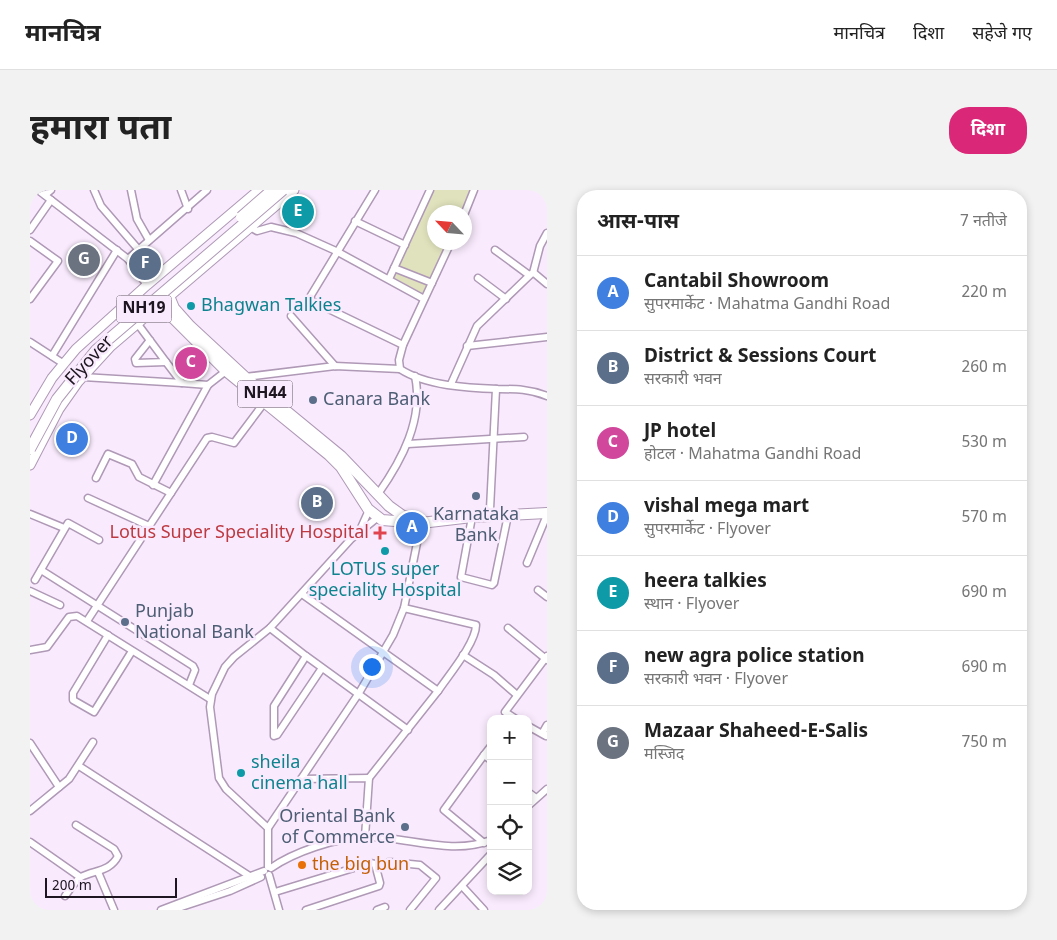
<!DOCTYPE html>
<html lang="hi">
<head>
<meta charset="utf-8">
<style>
  :root { --surface:#fff; --page:#f2f2f2; --text:#222; --muted:#767676; --line:#e0e0e0; --accent:#db2777 }
  body { margin:0; font-family:Georgia,"Noto Sans Devanagari",serif; background:var(--page); color:var(--text) }
  .controls { position:absolute; right:15px; bottom:15px; display:grid; overflow:hidden; border-radius:10px; box-shadow:0 2px 8px #0003 }
  .controls button { width:45px; height:45px; display:grid; place-items:center; padding:0; border:0; border-bottom:1px solid var(--line); background:var(--surface); color:var(--text); font:25px sans-serif }
  .compass { position:absolute; left:397px; top:15px; width:45px; height:45px; border-radius:50%; background:var(--surface); box-shadow:0 2px 8px #0003; rotate:296deg }
  .scale { position:absolute; left:15px; bottom:12px; width:132px; box-sizing:border-box; padding-left:5px; border:2px solid #1e1620; border-top:0; font-size:14px; line-height:18px; white-space:nowrap; color:#1e1620; -webkit-text-stroke:4px #f9ebfd; paint-order:stroke }
  .you { position:absolute; left:341px; top:476px; width:18px; height:18px; margin:-12px; border:4px solid #fff; border-radius:50%; background:#1a73e8; box-shadow:0 0 0 8px #1a73e833 }
  .badge { display:grid; place-items:center; width:32px; height:32px; border-radius:50%; background:var(--accent); color:#fff; font-size:16px; font-weight:700 }
  .pin { position:absolute; translate:-50% -50%; border:2px solid #fff; box-shadow:0 1px 5px #0006 }
  .list { margin:0; padding:0; list-style:none }
  h2 { display:flex; justify-content:space-between; align-items:center; height:65px; margin:0; padding:0 20px; font-size:21px }
  h2 small { font-size:16px; font-weight:400; color:var(--muted) }
  .list li { display:grid; grid-template-columns:32px 1fr auto; gap:15px; align-items:center; box-sizing:border-box; height:75px; padding:0 20px; border-top:1px solid var(--line) }
  .list b { display:block; font-size:19px; white-space:nowrap }
  .list p { margin:0; font-size:16px; white-space:nowrap; color:var(--muted) }
  .list em { font-size:16px; font-style:normal; color:var(--muted) }
  .icon { flex:none; width:28px; height:28px; fill:none; stroke:currentColor; stroke-width:2; stroke-linecap:round; stroke-linejoin:round }
  .map { position:relative; flex:none; width:517px; height:720px; overflow:hidden; border-radius:20px }
  header { display:flex; align-items:center; gap:30px; box-sizing:border-box; height:70px; padding:0 25px; background:var(--surface); border-bottom:1px solid var(--line) }
  header strong { font-size:24px }
  nav { display:flex; gap:28px; margin-inline-start:auto; font-size:18px }
  .intro { display:flex; align-items:center; justify-content:space-between; box-sizing:border-box; height:120px; padding:0 30px }
  h1 { margin:0; font-size:35px }
  .button { padding:12px 22px; border-radius:20px; background:var(--accent); color:#fff; font-size:18px; font-weight:700 }
  main { display:flex; gap:30px; padding:0 30px }
  aside { flex:1; background:var(--surface); border-radius:20px; box-shadow:0 2px 8px #0003 }
  .map>svg:first-child { display:block }
  .green { fill:#dfe2bc }
  .lines { fill:none; stroke-linecap:round; stroke-linejoin:round }
  .minor-casing { stroke:#af99b6; stroke-width:9 }
  .major-casing { stroke:#af99b6; stroke-width:11 }
  .highway-casing { stroke:#af99b6; stroke-width:12 }
  .minor { stroke:#fff; stroke-width:6 }
  .major { stroke:#fff; stroke-width:9 }
  .highway { stroke:#fff; stroke-width:10 }
  .highway-bridge-casing { stroke:#af99b6; stroke-width:12; stroke-linecap:butt }
  .highway-bridge { stroke:#fff; stroke-width:10 }
  .culture-dot { fill:#0f9aa8; stroke:#f9ebfd; stroke-width:2 }
  .service-dot { fill:#5c6f8a; stroke:#f9ebfd; stroke-width:2 }
  .health-dot { fill:#e0444e; stroke:#f9ebfd; stroke-width:2 }
  .food-dot { fill:#e8710a; stroke:#f9ebfd; stroke-width:2 }
  .labels { text-anchor:middle; dominant-baseline:central; stroke-width:5; stroke-linejoin:round; paint-order:stroke }
  .shield { fill:#f9ebfd; stroke:#605662; stroke-width:1 }
  .shield-label { font-size:16px; font-weight:bold; fill:#1e1620 }
  .culture-label { font-size:18px; fill:#0d838f; stroke:#f9ebfd; text-anchor:start }
  .street-label { font-size:18px; fill:#1e1620; stroke:#f9ebfd }
  .service-label { font-size:18px; fill:#4e5e75; stroke:#f9ebfd; text-anchor:start }
  .health-label { font-size:18px; fill:#be3a42; stroke:#f9ebfd; text-anchor:end }
  .food-label { font-size:18px; fill:#c56008; stroke:#f9ebfd; text-anchor:start }
</style>
</head>
<body>
<header>
<strong>मानचित्र</strong>
<nav><a>मानचित्र</a><a>दिशा</a><a>सहेजे गए</a></nav>
</header>
<div class="intro"><h1>हमारा पता</h1><a class="button">दिशा</a></div>
<main>
<div class="map">
<svg width="517" height="720" viewBox="0 0 517 720">
  <rect width="100%" height="100%" fill="#f9ebfd"/>
  <polygon class="green" points="399,0 441,0 431,22 404,22 404,52 418,53 395,105 361,86"/>
  <g class="lines">
    <defs>
      <g id="minor">
        <polyline points="8,0 98,69 117,95"/>
        <polyline points="64,0 71,16 108,59"/>
        <polyline points="101,0 107,29 119,50"/>
        <polyline points="151,0 158,19"/>
        <polyline points="345,0 280,107 282,111 373,155"/>
        <polyline points="15,5 21,0"/>
        <polyline points="434,25 444,0"/>
        <polyline points="325,31 375,55"/>
        <polyline points="220,37 227,41 241,37 266,43 306,61 394,109"/>
        <polyline points="0,40 21,10"/>
        <polyline points="0,51 28,71 0,109"/>
        <path d="M 421,52 L 373,155 L 369,170 L 370,179 C 396,196 438,198 468,199 C 486,199 500,199 517,206"/>
        <polyline points="465,60 499,85"/>
        <polyline points="98,69 177,0"/>
        <polyline points="364,78 402,93"/>
        <polyline points="503,83 510,56 517,43"/>
        <polyline points="448,88 476,109"/>
        <polyline points="359,89 400,0"/>
        <polyline points="261,126 305,176"/>
        <polyline points="107,133 136,172 106,173 105,169 120,150"/>
        <polyline points="0,152 34,174"/>
        <polyline points="437,156 517,147"/>
        <polyline points="22,166 87,60"/>
        <polyline points="136,172 152,193 178,195 196,181"/>
        <polyline points="53,187 152,193"/>
        <polyline points="215,187 305,176 370,179"/>
        <polyline points="421,194 447,136 501,84 504,83 517,94"/>
        <polyline points="378,254 494,247"/>
        <polyline points="66,288 78,264 102,274 109,287 141,303"/>
        <polyline points="123,295 178,195"/>
        <path d="M 348,304 C 372,270 394,229 385,186"/>
        <polyline points="58,308 119,336"/>
        <polyline points="460,319 466,199"/>
        <polyline points="0,324 34,338"/>
        <polyline points="442,327 431,387 462,395 464,393 478,325"/>
        <polyline points="330,340 339,320"/>
        <polyline points="497,373 517,325"/>
        <polyline points="11,380 163,476 165,480 159,495"/>
        <polyline points="5,390 38,333 69,350"/>
        <polyline points="508,400 517,407"/>
        <polyline points="0,401 30,415"/>
        <path d="M 272,404 L 408,501 C 418,486 446,453 446,435 L 374,418"/>
        <polyline points="57,431 177,248 182,247 204,253 234,213"/>
        <polyline points="240,438 276,466 378,540"/>
        <polyline points="478,438 517,470"/>
        <polyline points="78,445 43,503 43,510 64,522 102,461"/>
        <polyline points="0,460 17,457 39,427 47,426 180,509"/>
        <polyline points="433,465 464,485 487,505"/>
        <polyline points="276,466 244,516 244,546 247,545 292,478"/>
        <polyline points="486,529 475,522 517,466"/>
        <polyline points="498,536 514,545"/>
        <polyline points="516,546 513,542 517,535"/>
        <polyline points="0,553 29,597"/>
        <polyline points="461,556 454,565 461,570"/>
        <polyline points="49,576 221,687"/>
        <polyline points="339,588 408,501"/>
        <polyline points="271,589 339,588 335,647"/>
        <polyline points="498,602 506,608"/>
        <polyline points="498,616 517,599"/>
        <polyline points="0,621 39,589 63,552"/>
        <polyline points="238,638 329,503 363,445 374,418 391,333"/>
        <polyline points="0,652 50,687"/>
        <polyline points="454,653 414,620 454,565"/>
        <polyline points="359,672 390,675 406,688 380,720"/>
        <polyline points="238,677 238,638 196,599 189,588 180,517 182,504 195,477 204,467 240,438 321,349 347,328"/>
        <path d="M 241,678 C 264,662 305,648 335,647 C 376,646 421,666 461,650"/>
        <polyline points="68,682 84,720"/>
        <polyline points="239,685 249,720"/>
        <polyline points="432,696 454,720"/>
        <polyline points="245,702 340,673 345,674 350,693 349,696 276,720"/>
        <path d="M 35,706 C 39,701 45,691 51,687 C 64,680 80,682 88,666 L 84,659 L 46,635"/>
        <polyline points="131,720 234,681"/>
        <polyline points="142,720 200,701 231,687"/>
        <polyline points="347,720 355,717"/>
        <polyline points="409,720 461,664"/>
      </g>
      <g id="major">
        <polyline points="0,225 22,188 46,159 117,95 229,0"/>
        <polyline points="0,275 29,219 48,192 81,156 264,0"/>
      </g>
      <g id="highway">
        <polyline points="139,106 144,118 160,136 215,187 311,266 359,316 373,326 384,328"/>
        <polyline points="129,114 196,181 299,265 311,277 338,319 352,330 391,333 442,327 517,323"/>
      </g>
    </defs>
    <use href="#minor" class="minor-casing"/>
    <use href="#major" class="major-casing"/>
    <use href="#highway" class="highway-casing"/>
    <use href="#minor" class="minor"/>
    <use href="#major" class="major"/>
    <use href="#highway" class="highway"/>
    <defs>
      <g id="highway-bridge">
        <polyline points="211,27 242,0"/>
        <polyline points="0,259 27,209 66,160 253,0"/>
      </g>
    </defs>
    <use href="#highway-bridge" class="highway-bridge-casing"/>
    <use href="#highway-bridge" class="highway-bridge"/>
  </g>
  <g class="culture-dot">
    <circle cx="161" cy="116" r="5"/>
    <circle cx="355" cy="361" r="5"/>
    <circle cx="211" cy="583" r="5"/>
  </g>
  <g class="service-dot">
    <circle cx="283" cy="210" r="5"/>
    <circle cx="446" cy="306" r="5"/>
    <circle cx="95" cy="432" r="5"/>
    <circle cx="375" cy="637" r="5"/>
  </g>
  <path class="health-dot" d="M347.5 335.5h5v5h5v5h-5v5h-5v-5h-5v-5h5z"/>
  <circle class="food-dot" cx="272" cy="675" r="5"/>
  <g class="labels">
    <g class="shield">
      <rect x="86.5" y="105.5" width="55" height="27" rx="4"/>
      <rect x="207.5" y="190.5" width="55" height="27" rx="4"/>
    </g>
    <g class="shield-label">
      <text x="114" y="119">NH19</text>
      <text x="235" y="204">NH44</text>
    </g>
    <g class="culture-label">
      <text x="171" y="116">Bhagwan Talkies</text>
      <text x="355" y="380" text-anchor="middle">LOTUS super<tspan x="355" dy="21">speciality Hospital</tspan></text>
      <text x="221" y="573">sheila<tspan x="221" dy="21">cinema hall</tspan></text>
    </g>
    <g class="street-label">
      <text transform="translate(60 171) rotate(-47)">Flyover</text>
    </g>
    <g class="service-label">
      <text x="293" y="210">Canara Bank</text>
      <text x="446" y="325" text-anchor="middle">Karnataka<tspan x="446" dy="21">Bank</tspan></text>
      <text x="105" y="422">Punjab<tspan x="105" dy="21">National Bank</tspan></text>
      <text x="365" y="627" text-anchor="end">Oriental Bank<tspan x="365" dy="21">of Commerce</tspan></text>
    </g>
    <g class="health-label">
      <text x="339" y="343">Lotus Super Speciality Hospital</text>
    </g>
    <g class="food-label">
      <text x="282" y="675">the big bun</text>
    </g>
  </g>
</svg>
<div class="controls">
<button>+</button>
<button>−</button>
<button><svg class="icon" aria-label="locate" viewBox="0 0 24 24"><circle cx="12" cy="12" r="6"/><path d="M12 2v4M12 18v4M2 12h4M18 12h4"/></svg></button>
<button><svg class="icon" aria-label="layers" viewBox="0 0 24 24"><path d="M12 4l9 5-9 5-9-5zM3 14l9 5 9-5"/></svg></button>
</div>
<svg class="compass" viewBox="-18 -18 36 36"><path d="M0-13l5 13h-10z" fill="#e53935"/><path d="M0 13l5-13h-10z" fill="#767676"/></svg>
<div class="scale">200 m</div>
<div class="you"></div>
<div class="pin badge" style="left:382px;top:338px;background:#3f7fe0">A</div>
<div class="pin badge" style="left:287px;top:313px;background:#5c6f8a">B</div>
<div class="pin badge" style="left:161px;top:173px;background:#d1479c">C</div>
<div class="pin badge" style="left:42px;top:249px;background:#3f7fe0">D</div>
<div class="pin badge" style="left:268px;top:22px;background:#0f9aa8">E</div>
<div class="pin badge" style="left:115px;top:74px;background:#5c6f8a">F</div>
<div class="pin badge" style="left:54px;top:70px;background:#6b7280">G</div>
</div>
<aside>
<h2>आस-पास<small>7 नतीजे</small></h2>
<ul class="list">
<li><span class="badge" style="background:#3f7fe0">A</span><div><b>Cantabil Showroom</b><p>सुपरमार्केट · Mahatma Gandhi Road</p></div><em>220 m</em></li>
<li><span class="badge" style="background:#5c6f8a">B</span><div><b>District &amp; Sessions Court</b><p>सरकारी भवन</p></div><em>260 m</em></li>
<li><span class="badge" style="background:#d1479c">C</span><div><b>JP hotel</b><p>होटल · Mahatma Gandhi Road</p></div><em>530 m</em></li>
<li><span class="badge" style="background:#3f7fe0">D</span><div><b>vishal mega mart</b><p>सुपरमार्केट · Flyover</p></div><em>570 m</em></li>
<li><span class="badge" style="background:#0f9aa8">E</span><div><b>heera talkies</b><p>स्थान · Flyover</p></div><em>690 m</em></li>
<li><span class="badge" style="background:#5c6f8a">F</span><div><b>new agra police station</b><p>सरकारी भवन · Flyover</p></div><em>690 m</em></li>
<li><span class="badge" style="background:#6b7280">G</span><div><b>Mazaar Shaheed-E-Salis</b><p>मस्जिद</p></div><em>750 m</em></li>
</ul>
</aside>
</main>
</body>
</html>
